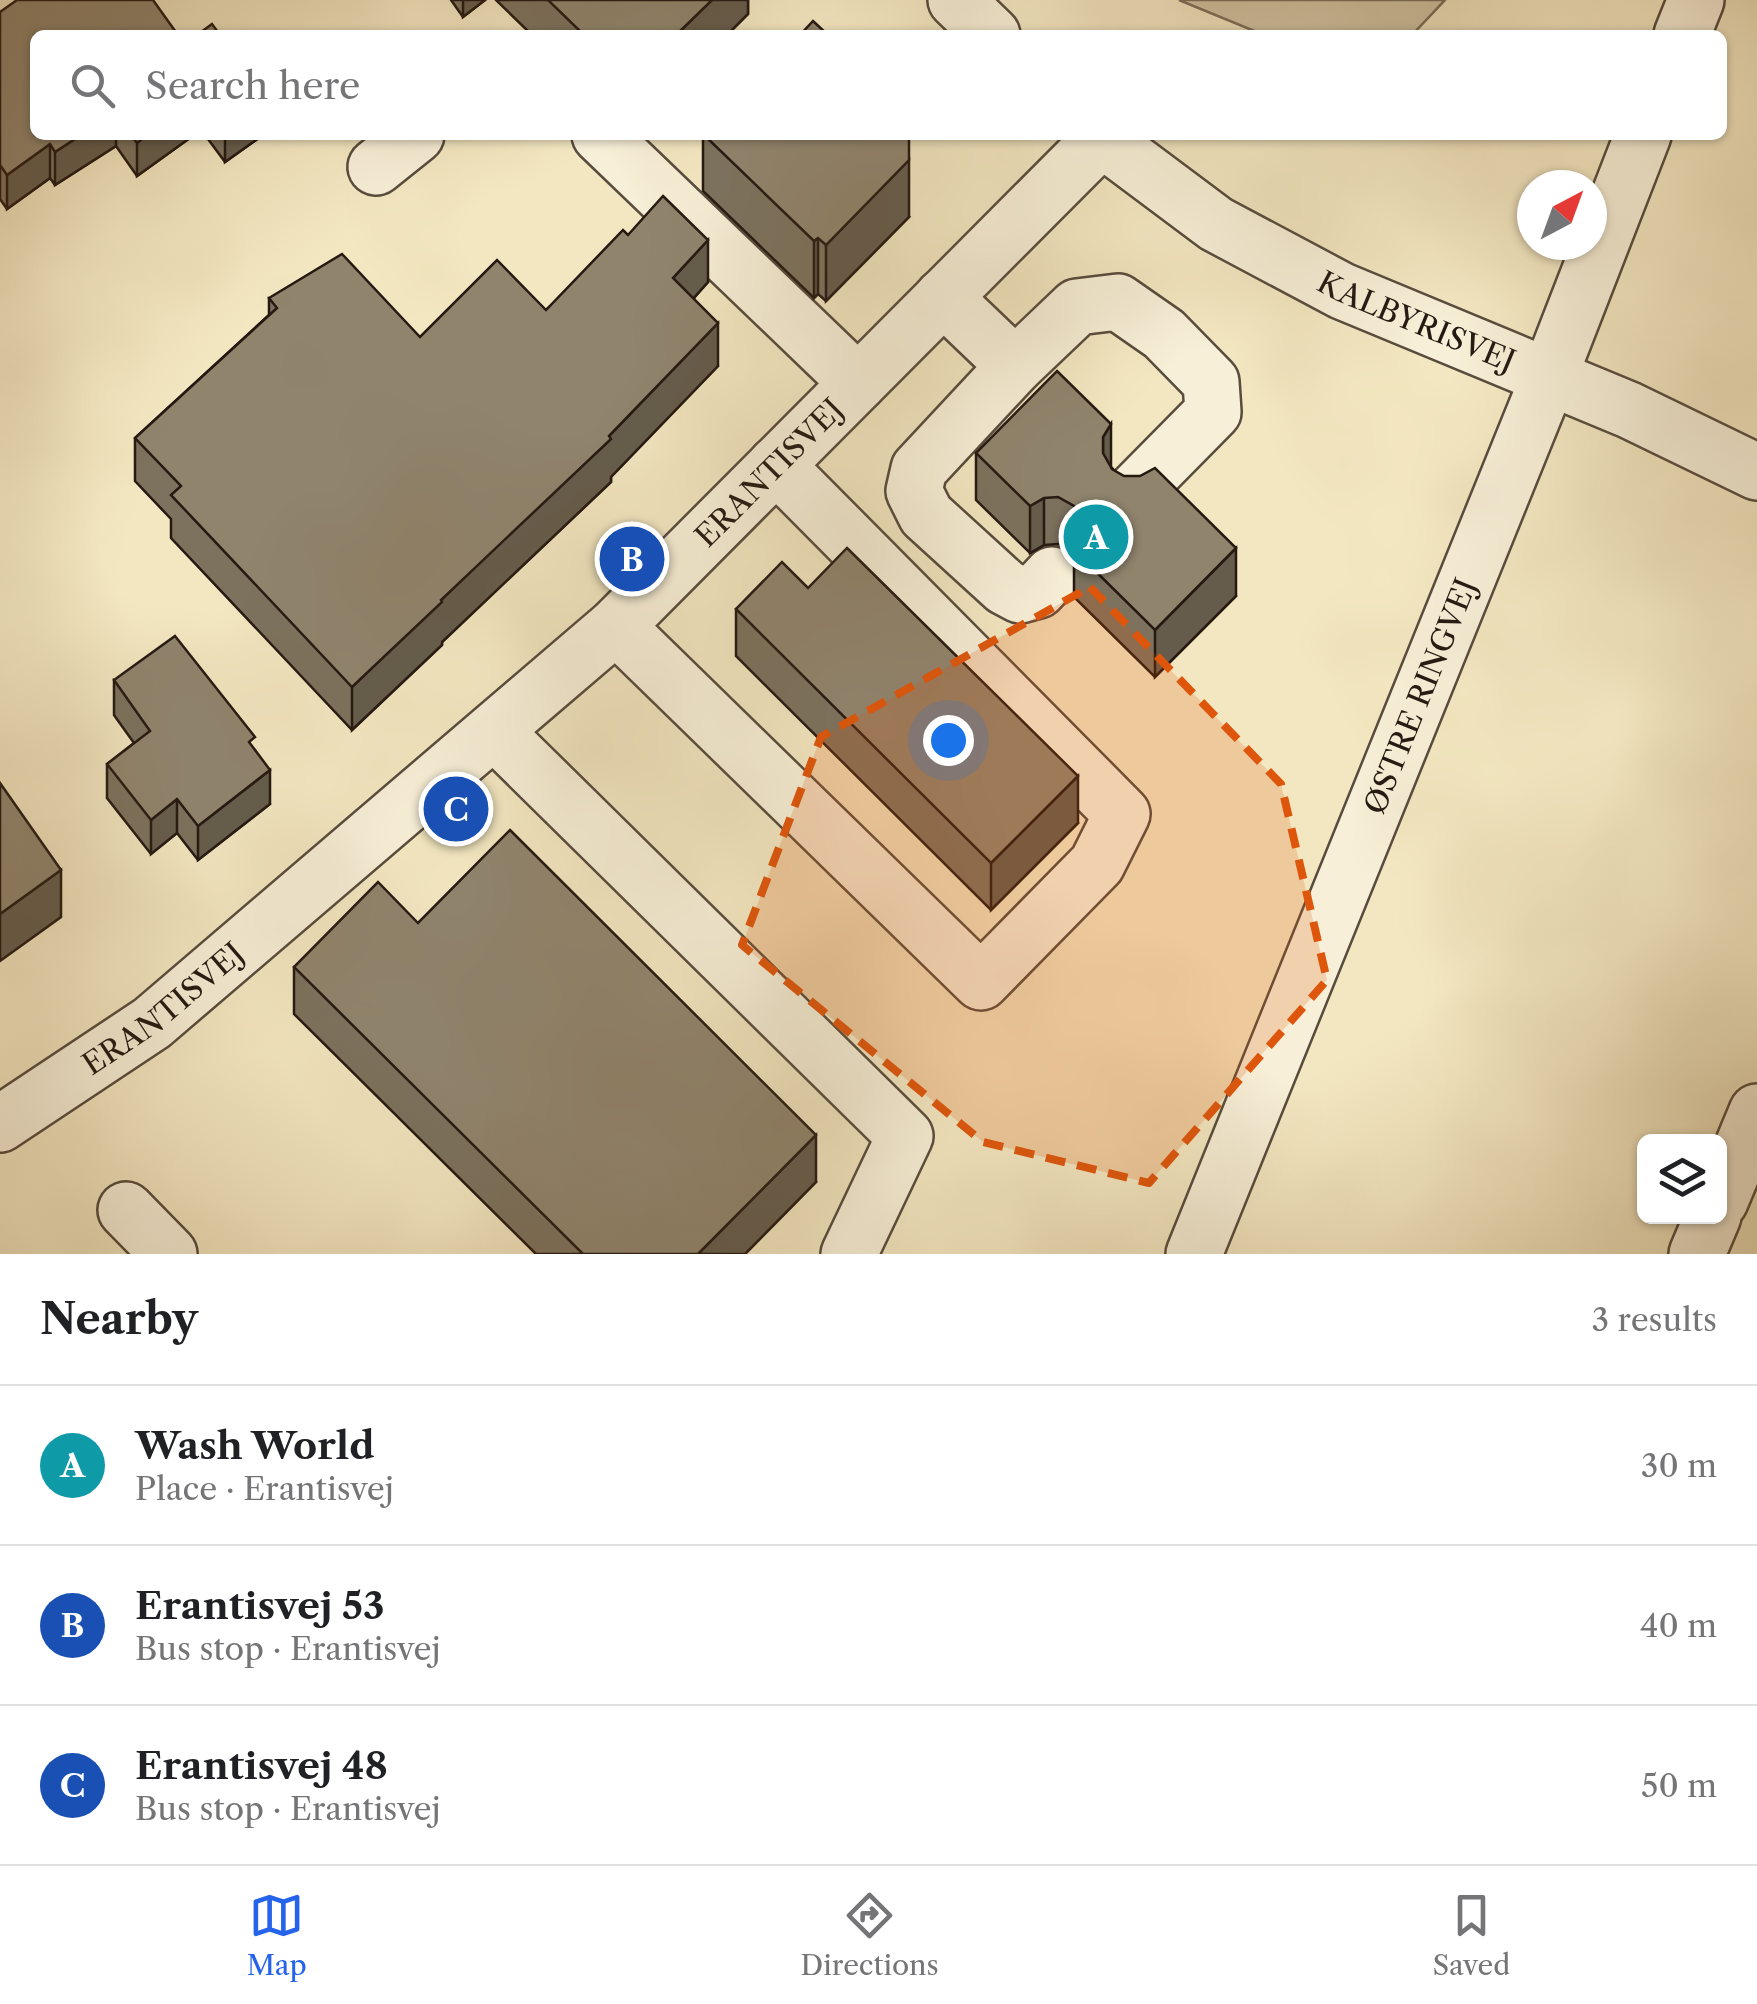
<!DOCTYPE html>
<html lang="en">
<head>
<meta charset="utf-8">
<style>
  :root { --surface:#fff; --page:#f2f2f2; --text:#202124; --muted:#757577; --line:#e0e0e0; --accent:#2563eb }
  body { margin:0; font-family:"Libre Caslon Text",serif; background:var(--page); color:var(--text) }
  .controls { position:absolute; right:30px; bottom:30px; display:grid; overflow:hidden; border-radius:15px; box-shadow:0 2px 8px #0004 }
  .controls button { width:90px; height:90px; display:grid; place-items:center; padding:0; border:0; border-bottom:2px solid var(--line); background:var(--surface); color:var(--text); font:50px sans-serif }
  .compass { position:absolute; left:1517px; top:170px; width:90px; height:90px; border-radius:50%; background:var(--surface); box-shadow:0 2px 8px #0004; rotate:41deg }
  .you { position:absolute; left:948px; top:740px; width:35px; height:35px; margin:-25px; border:8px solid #fff; border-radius:50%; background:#1a73e8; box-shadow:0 0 0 15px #1a73e833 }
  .badge { display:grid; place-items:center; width:65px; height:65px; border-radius:50%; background:var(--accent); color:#fff; font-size:32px; font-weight:700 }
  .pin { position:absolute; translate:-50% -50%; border:5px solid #fff; box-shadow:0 2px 10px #0006 }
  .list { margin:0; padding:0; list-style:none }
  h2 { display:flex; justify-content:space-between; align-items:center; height:130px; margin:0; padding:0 40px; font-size:42px }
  h2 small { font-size:32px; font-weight:400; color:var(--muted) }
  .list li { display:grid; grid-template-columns:65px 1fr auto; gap:30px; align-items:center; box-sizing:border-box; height:160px; padding:0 40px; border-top:2px solid var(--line) }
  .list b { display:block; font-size:38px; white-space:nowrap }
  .list p { margin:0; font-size:32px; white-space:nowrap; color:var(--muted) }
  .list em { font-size:32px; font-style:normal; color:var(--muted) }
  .icon { flex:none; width:55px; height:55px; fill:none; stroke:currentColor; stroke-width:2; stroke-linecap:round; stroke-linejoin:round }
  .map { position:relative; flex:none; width:1757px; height:1254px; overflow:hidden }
  .search { position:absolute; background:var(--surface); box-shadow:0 2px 8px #0004; left:30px; right:30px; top:30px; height:110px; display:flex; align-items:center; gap:25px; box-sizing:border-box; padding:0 35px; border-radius:15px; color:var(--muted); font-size:38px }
  .sheet { height:610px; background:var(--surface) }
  nav { display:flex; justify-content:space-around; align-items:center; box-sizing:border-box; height:140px; border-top:2px solid var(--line); background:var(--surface); font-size:28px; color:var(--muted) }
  nav a { display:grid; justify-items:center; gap:5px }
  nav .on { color:var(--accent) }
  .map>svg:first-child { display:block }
  .green { fill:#d0c4a3; stroke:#7a6e5a; stroke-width:2.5 }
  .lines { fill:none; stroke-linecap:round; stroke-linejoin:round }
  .minor-casing { stroke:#584c3e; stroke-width:60 }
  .minor { stroke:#f7efd7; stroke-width:55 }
  .wall { fill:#7c725e; stroke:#251912; stroke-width:2.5 }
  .shaded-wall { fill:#655c4c; stroke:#251912; stroke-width:2.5 }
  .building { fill:#90846d; stroke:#251912; stroke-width:2.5 }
  .marked { fill:#de560c; fill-opacity:0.2; stroke:#de560c; stroke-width:8; stroke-dasharray:20 12; stroke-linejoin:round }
  .labels { text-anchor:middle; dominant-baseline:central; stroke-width:8; stroke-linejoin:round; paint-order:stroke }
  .street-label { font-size:30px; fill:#251912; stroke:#f7efd7 }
</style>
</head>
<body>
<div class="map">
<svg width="1757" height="1254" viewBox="0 0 1757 1254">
  <rect width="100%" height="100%" fill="#f3e7c1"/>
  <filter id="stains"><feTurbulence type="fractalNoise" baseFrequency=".002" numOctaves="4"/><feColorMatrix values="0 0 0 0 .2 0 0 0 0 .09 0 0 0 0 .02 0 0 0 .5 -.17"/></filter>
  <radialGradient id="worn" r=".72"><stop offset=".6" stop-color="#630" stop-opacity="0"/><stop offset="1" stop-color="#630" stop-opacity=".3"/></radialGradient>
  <polygon class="green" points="1179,0 1445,0 1412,35 1264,35"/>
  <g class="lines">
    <defs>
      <g id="minor">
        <polyline points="956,0 992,35"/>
        <polyline points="1682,35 1696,0"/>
        <polyline points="600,135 858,383"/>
        <path id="s1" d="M 1097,135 L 1216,224 L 1342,291 L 1629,410 L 1757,472"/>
        <polyline points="376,167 416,135"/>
        <polyline points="943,297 1015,366"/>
        <polyline points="1052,575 1038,590 1020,595 1005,587 926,515 914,491 919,469 1015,366 1077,307 1118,302 1164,334 1211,382 1213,412 1133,493"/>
        <polyline points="616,626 981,982 1097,864 1122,814 776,465"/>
        <polyline points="494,731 905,1136 849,1254"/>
        <path id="s2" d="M 0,1124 L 152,1023 L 616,626 L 1101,139"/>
        <polyline points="1720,1201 1757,1112"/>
        <polyline points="126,1210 169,1254"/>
        <path id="s3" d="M 1194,1254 L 1549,377 L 1643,135"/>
        <polyline points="1697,1254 1713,1216"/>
      </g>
    </defs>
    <use href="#minor" class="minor-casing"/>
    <use href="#minor" class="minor"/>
  </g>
  <g class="wall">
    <polygon points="451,0 485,0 463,17"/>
    <polygon points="496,0 748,0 748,14 727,35 532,35"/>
    <polygon points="0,12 35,135 194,135 137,176 116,146 55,185 50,178 7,209 0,199"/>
    <polygon points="205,135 263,135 225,162"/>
    <polygon points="703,135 909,217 826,301 818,294 814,298 703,191"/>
    <polygon points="628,235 708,282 694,298 718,366 611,477 611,482 442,642 442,645 352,730 171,538 171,519 135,481 135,438 269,315 269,298 420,337 546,310"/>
    <polygon points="976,453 1111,467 1236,596 1155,677 1074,597 1074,553 1058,544 1044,545 1030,553 976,500"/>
    <polygon points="808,588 1078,823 991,910 736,656 736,609"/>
    <polygon points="114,680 255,750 270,804 198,860 177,833 151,854 107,798 107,764 134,743 114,715"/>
    <polygon points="418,923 816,1182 745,1254 536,1254 294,1014 294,967"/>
  </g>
  <g class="shaded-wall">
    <polygon points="463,0 485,0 463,17"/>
    <polygon points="712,0 748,0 748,14 727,35 676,35"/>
    <polygon points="81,135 116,135 116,146 55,185 55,152"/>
    <polygon points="147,135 194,135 137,176 137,143"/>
    <polygon points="225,135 263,135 225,162"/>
    <polygon points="50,144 50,178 7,209 7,175"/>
    <polygon points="909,160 909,217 826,301 826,245"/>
    <polygon points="818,238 818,294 814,298 814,241"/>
    <polygon points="708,240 708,282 673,321 673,278"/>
    <polygon points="718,323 718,366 611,477 611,482 442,642 442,645 352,730 352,687 609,436"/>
    <polygon points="1111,424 1111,471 1103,484 1103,437"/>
    <polygon points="1044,498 1044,545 1030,553 1030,506"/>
    <polygon points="1236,548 1236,596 1155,677 1155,630"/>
    <polygon points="270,770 270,804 198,860 198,826"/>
    <polygon points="1078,776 1078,823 991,910 991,863"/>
    <polygon points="177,799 177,833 151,854 151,820"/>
    <polygon points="61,870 61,917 0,961 0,914"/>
    <polygon points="816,1135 816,1182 745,1254 698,1254"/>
  </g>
  <g class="building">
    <polygon points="17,0 153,0 178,35 35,35 35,135 81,135 55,152 50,144 7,175 0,165 0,12"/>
    <polygon points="548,0 712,0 676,35 584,35"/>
    <polygon points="813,21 828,35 800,35"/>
    <polygon points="212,24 220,35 197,35"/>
    <polygon points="131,135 147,135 137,143"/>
    <polygon points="704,135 909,135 909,160 826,245 818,238 814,241"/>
    <polygon points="663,196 708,240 673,278 718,323 609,436 611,439 441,600 442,602 352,687 171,495 181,486 135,438 277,308 269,298 342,254 420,337 497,260 546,310 623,230 628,235"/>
    <polygon points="1057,371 1111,424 1103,437 1103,453 1112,469 1124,476 1140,476 1155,468 1236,548 1155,630 1074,550 1083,534 1082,520 1074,506 1058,497 1044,498 1030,506 976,453"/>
    <polygon points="847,548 1078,776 991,863 736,609 782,562 808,588"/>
    <polygon points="175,636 255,737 249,742 270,770 198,826 177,799 151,820 107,764 150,731 114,680"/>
    <polygon points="0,783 61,870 0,914"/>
    <polygon points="510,830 816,1135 698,1254 583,1254 294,967 378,882 418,923"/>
  </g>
  <path class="marked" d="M 1090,587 L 1281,784 L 1327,980 L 1149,1183 L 983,1142 L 742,945 L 821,737 Z"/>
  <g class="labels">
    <g class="street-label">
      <text stroke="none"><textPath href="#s1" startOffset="372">KALBYRISVEJ</textPath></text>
      <text stroke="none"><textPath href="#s2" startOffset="1010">ERANTISVEJ</textPath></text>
      <text stroke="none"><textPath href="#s3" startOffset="602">ØSTRE RINGVEJ</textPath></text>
      <text stroke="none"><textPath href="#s2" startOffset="200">ERANTISVEJ</textPath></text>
    </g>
  </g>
  <rect width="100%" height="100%" filter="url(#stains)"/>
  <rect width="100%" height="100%" fill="url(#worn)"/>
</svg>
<div class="controls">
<button><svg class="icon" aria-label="layers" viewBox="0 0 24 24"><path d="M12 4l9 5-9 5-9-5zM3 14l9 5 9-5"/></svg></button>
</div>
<svg class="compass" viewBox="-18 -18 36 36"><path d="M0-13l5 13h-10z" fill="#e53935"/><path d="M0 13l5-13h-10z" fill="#757577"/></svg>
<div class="you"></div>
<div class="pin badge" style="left:1096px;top:537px;background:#0f9aa8">A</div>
<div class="pin badge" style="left:632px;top:559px;background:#1a4fb4">B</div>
<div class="pin badge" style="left:456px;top:809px;background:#1a4fb4">C</div>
<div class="search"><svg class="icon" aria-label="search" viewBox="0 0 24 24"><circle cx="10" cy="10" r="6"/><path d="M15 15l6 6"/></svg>Search here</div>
</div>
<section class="sheet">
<h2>Nearby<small>3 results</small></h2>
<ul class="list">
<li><span class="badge" style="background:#0f9aa8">A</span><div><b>Wash World</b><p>Place · Erantisvej</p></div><em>30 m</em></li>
<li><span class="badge" style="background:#1a4fb4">B</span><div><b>Erantisvej 53</b><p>Bus stop · Erantisvej</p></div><em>40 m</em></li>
<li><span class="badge" style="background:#1a4fb4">C</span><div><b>Erantisvej 48</b><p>Bus stop · Erantisvej</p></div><em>50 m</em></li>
</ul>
</section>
<nav>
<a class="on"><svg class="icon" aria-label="map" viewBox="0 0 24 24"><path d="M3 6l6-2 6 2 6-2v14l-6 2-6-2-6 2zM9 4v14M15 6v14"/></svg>Map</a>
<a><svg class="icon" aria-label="directions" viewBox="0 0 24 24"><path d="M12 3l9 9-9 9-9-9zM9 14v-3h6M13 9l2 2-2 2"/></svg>Directions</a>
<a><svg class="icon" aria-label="saved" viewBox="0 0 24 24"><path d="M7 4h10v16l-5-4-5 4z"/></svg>Saved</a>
</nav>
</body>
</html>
